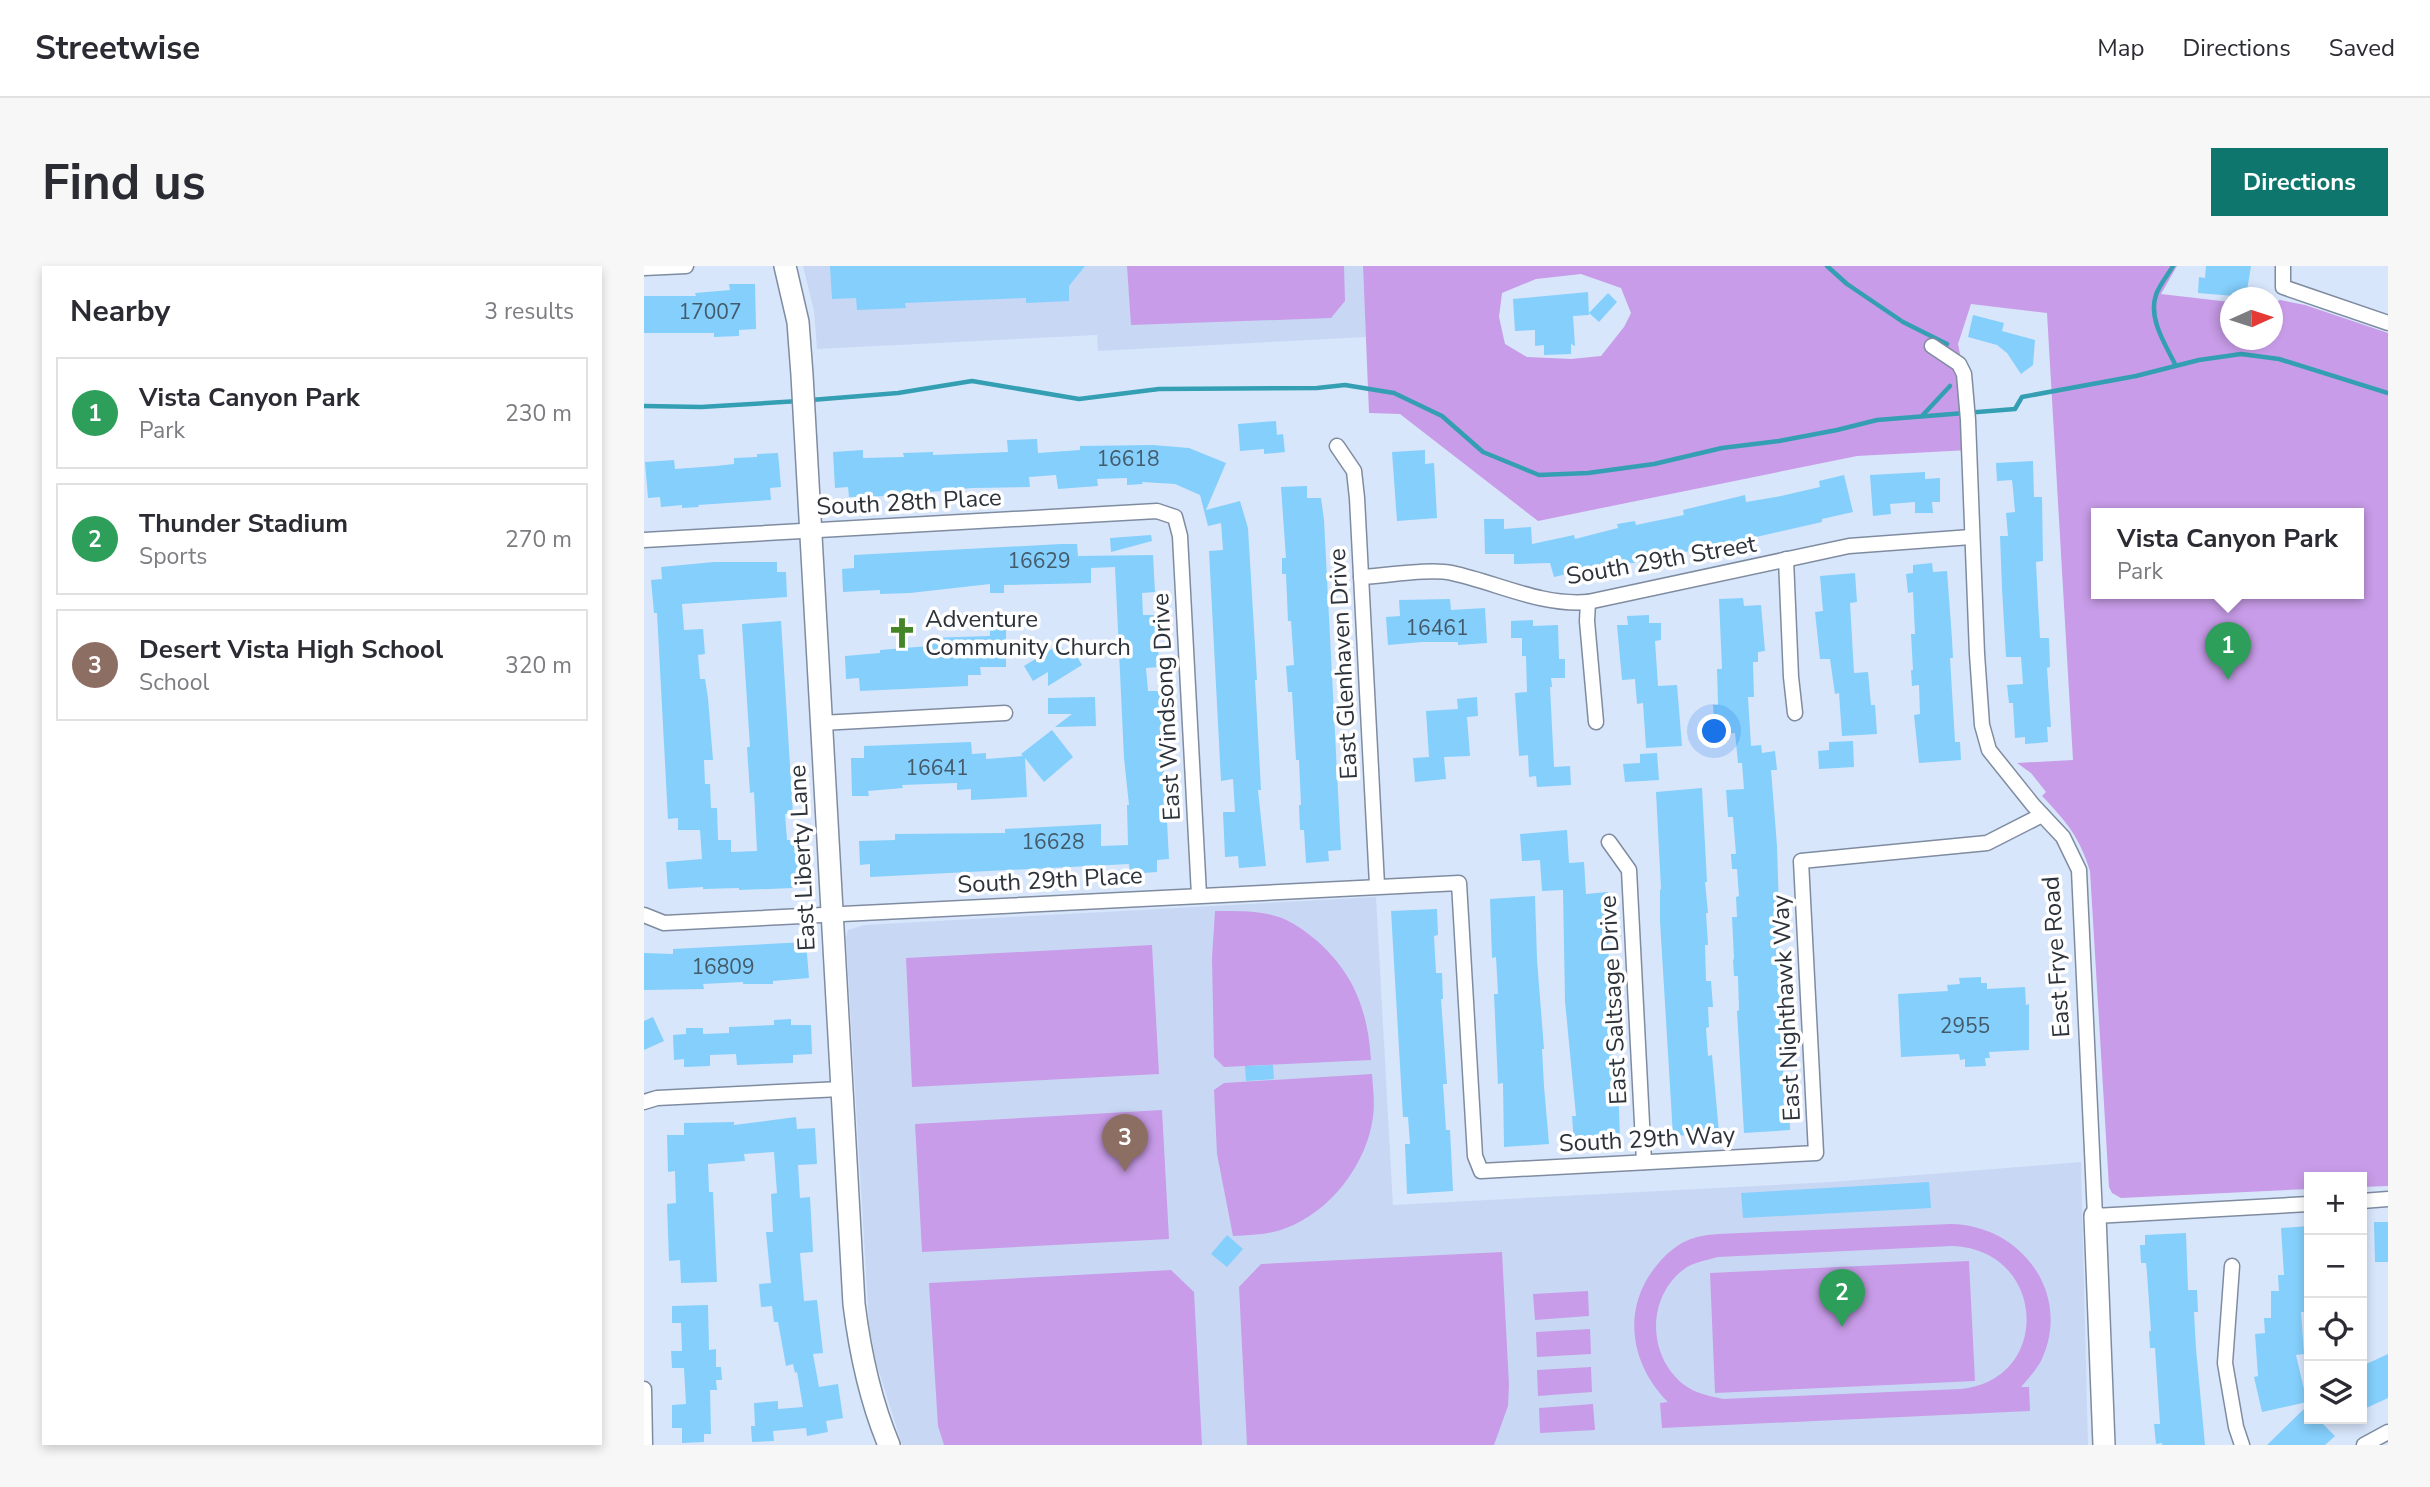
<!DOCTYPE html>
<html lang="en">
<head>
<meta charset="utf-8">
<style>
  :root { --surface:#fff; --page:#f7f7f7; --text:#2b2b33; --muted:#7c7c81; --line:#e1e1e2; --accent:#0f766e }
  body { margin:0; font-family:"Nunito Sans",sans-serif; background:var(--page); color:var(--text) }
  .controls { position:absolute; right:21px; bottom:21px; display:grid; overflow:hidden; border-radius:0px; box-shadow:0 4px 10px #0003 }
  .controls button { width:63px; height:63px; display:grid; place-items:center; padding:0; border:0; border-bottom:2px solid var(--line); background:var(--surface); color:var(--text); font:35px sans-serif }
  .compass { position:absolute; left:1576px; top:21px; width:63px; height:63px; border-radius:50%; background:var(--surface); box-shadow:0 4px 10px #0003; rotate:87deg }
  .you { position:absolute; left:1071px; top:466px; width:24px; height:24px; margin:-18px; border:5px solid #fff; border-radius:50%; background:#1a73e8; box-shadow:0 0 0 10px #1a73e833 }
  .badge { display:grid; place-items:center; width:46px; height:46px; border-radius:50%; background:var(--accent); color:#fff; font-size:23px; font-weight:700 }
  .pin { position:absolute; translate:-50% -58px; filter:drop-shadow(0 2px 4px #0008) }
  .pin::after { content:''; position:absolute; top:37px; width:24px; height:21px; background:inherit; clip-path:polygon(0 0,100% 0,50% 100%) }
  .popup { position:absolute; left:1447px; top:242px; width:273px; height:91px; box-sizing:border-box; display:grid; place-content:center; border-radius:0px; background:var(--surface); filter:drop-shadow(0 2px 5px #0005); font-size:23px; white-space:nowrap; color:var(--muted) }
  .popup b { font-size:26px; color:var(--text) }
  .popup::after { content:''; position:absolute; left:50%; top:100%; margin-left:-14px; border:14px solid transparent; border-top-color:var(--surface) }
  .list { margin:0; padding:0; list-style:none }
  h2 { display:flex; justify-content:space-between; align-items:center; height:91px; margin:0; padding:0 28px; font-size:30px }
  h2 small { font-size:23px; font-weight:400; color:var(--muted) }
  .list li { display:grid; grid-template-columns:46px 1fr auto; gap:21px; align-items:center; box-sizing:border-box; height:112px; margin:0 14px 14px; padding:0 14px; border:2px solid var(--line); border-radius:0px }
  .list b { display:block; font-size:26px; white-space:nowrap }
  .list p { margin:0; font-size:23px; white-space:nowrap; color:var(--muted) }
  .list em { font-size:23px; font-style:normal; color:var(--muted) }
  .icon { flex:none; width:38px; height:38px; fill:none; stroke:currentColor; stroke-width:2; stroke-linecap:round; stroke-linejoin:round }
  .map { position:relative; flex:none; width:1744px; height:1179px; overflow:hidden; border-radius:0px }
  header { display:flex; align-items:center; gap:42px; box-sizing:border-box; height:98px; padding:0 35px; background:var(--surface); border-bottom:2px solid var(--line) }
  header strong { font-size:33px }
  nav { display:flex; gap:38px; margin-inline-start:auto; font-size:24px }
  .intro { display:flex; align-items:center; justify-content:space-between; box-sizing:border-box; height:168px; padding:0 42px }
  h1 { margin:0; font-size:49px }
  .button { padding:18px 32px; border-radius:0px; background:var(--accent); color:#fff; font-size:24px; font-weight:700 }
  main { display:flex; gap:42px; padding:0 42px }
  aside { flex:1; background:var(--surface); border-radius:0px; box-shadow:0 4px 10px #0003 }
  .map>svg:first-child { display:block }
  .built { fill:#c8d8f4 }
  .green { fill:#c89ce8; fill-rule:evenodd }
  .lines { fill:none; stroke-linecap:round; stroke-linejoin:round }
  .stream { stroke:#349fb2; stroke-width:4.5 }
  .building { fill:#84cffc }
  .street-casing { stroke:#7f8ca0; stroke-width:17 }
  .secondary-casing { stroke:#7f8ca0; stroke-width:24 }
  .street { stroke:#fff; stroke-width:14 }
  .secondary { stroke:#fff; stroke-width:21 }
  .labels { text-anchor:middle; dominant-baseline:central; stroke-width:7; stroke-linejoin:round; paint-order:stroke }
  .number-label { font-size:21px; fill:#435a6b }
  .street-label { font-size:24px; fill:#2d333b; stroke:#fff }
  .poi-label { font-size:24px; fill:#2d333b; stroke:#fff; text-anchor:start }
</style>
</head>
<body>
<header>
<strong>Streetwise</strong>
<nav><a>Map</a><a>Directions</a><a>Saved</a></nav>
</header>
<div class="intro"><h1>Find us</h1><a class="button">Directions</a></div>
<main>
<aside>
<h2>Nearby<small>3 results</small></h2>
<ul class="list">
<li><span class="badge" style="background:#2e9e5b">1</span><div><b>Vista Canyon Park</b><p>Park</p></div><em>230 m</em></li>
<li><span class="badge" style="background:#2e9e5b">2</span><div><b>Thunder Stadium</b><p>Sports</p></div><em>270 m</em></li>
<li><span class="badge" style="background:#8d6e63">3</span><div><b>Desert Vista High School</b><p>School</p></div><em>320 m</em></li>
</ul>
</aside>
<div class="map">
<svg width="1744" height="1179" viewBox="0 0 1744 1179">
  <rect width="100%" height="100%" fill="#d8e6fc"/>
  <g class="built">
    <polygon points="159,0 719,0 722,71 454,85 453,69 173,83 170,45"/>
    <polygon points="732,631 749,939 1187,916 1437,896 1444,1179 258,1179 232,1096 225,1058 202,672 204,664 220,659"/>
  </g>
  <g class="green">
    <polygon points="483,0 700,0 701,35 687,52 487,59"/>
    <path d="M 719,0 L 1533,0 L 1517,28 L 1586,36 L 1587,74 L 1629,74 L 1629,37 L 1636,34 L 1661,39 L 1744,67 L 1744,920 L 1718,921 L 1718,911 L 1665,911 L 1665,923 L 1477,932 L 1468,927 L 1465,921 L 1446,605 C 1436,572 1422,555 1398,530 L 1402,526 L 1387,507 L 1373,497 L 1429,494 L 1403,47 L 1327,38 L 1314,78 L 1320,108 L 1325,184 L 1213,190 L 894,255 L 756,148 L 725,147 ZM 937,8 L 977,22 L 987,47 L 980,61 L 957,90 L 927,93 L 883,91 L 861,78 L 855,51 L 858,27 L 892,13 ZM 1453,248 L 1715,248 L 1715,328 L 1453,328 Z"/>
    <path d="M 571,645 C 593,645 614,644 635,651 C 649,656 661,665 672,674 C 710,707 724,745 727,794 L 580,801 L 570,791 L 568,692 Z"/>
    <polygon points="508,679 515,808 268,821 262,692"/>
    <path d="M 728,808 C 729,822 731,837 729,851 C 723,898 686,946 642,962 C 625,969 607,969 589,970 L 573,888 L 570,824 L 580,817 Z"/>
    <polygon points="518,844 525,973 278,986 271,858"/>
    <path d="M 1307,958 C 1377,959 1429,1028 1397,1095 C 1392,1104 1384,1113 1377,1121 L 1385,1121 L 1386,1145 L 1018,1162 L 1016,1137 L 1024,1136 C 986,1098 977,1042 1013,999 C 1021,989 1031,980 1042,975 C 1053,970 1063,969 1074,968 ZM 1308,980 C 1403,983 1409,1115 1316,1123 L 1079,1133 C 1065,1130 1050,1127 1039,1118 C 1002,1088 1003,1028 1043,1001 C 1052,996 1063,994 1074,991 Z"/>
    <polygon points="858,986 865,1119 864,1140 850,1179 603,1179 595,1021 617,998"/>
    <polygon points="1325,995 1331,1115 1071,1127 1066,1007"/>
    <polygon points="527,1004 550,1026 558,1179 300,1179 294,1160 285,1017"/>
    <polygon points="944,1025 945,1050 891,1054 889,1028"/>
    <polygon points="946,1063 947,1088 893,1091 892,1066"/>
    <polygon points="947,1101 948,1126 894,1130 893,1104"/>
    <polygon points="949,1138 951,1164 896,1167 895,1142"/>
  </g>
  <g class="lines">
    <g class="stream">
      <polyline points="1183,0 1203,18 1259,56 1303,78"/>
      <path d="M 1529,0 C 1524,9 1515,19 1512,29 C 1504,52 1521,78 1531,98"/>
      <polyline points="167,134 254,127 328,115 435,133 515,123 673,122 701,119 750,127 798,150 839,186 895,209 944,207 1010,198 1078,182 1135,175 1193,164 1233,154 1371,143 1378,131 1492,110 1555,94 1597,88 1635,93 1744,127"/>
      <polyline points="0,140 57,141 155,135"/>
      <polyline points="1278,150 1306,120"/>
    </g>
  </g>
  <g class="building">
    <polygon points="186,0 441,0 425,20 425,35 382,37 382,32 261,37 262,42 213,44 212,32 188,33"/>
    <polygon points="1562,0 1607,0 1602,31 1554,27 1555,11 1561,12"/>
    <polygon points="85,18 111,18 112,63 95,64 95,70 70,71 70,67 0,67 0,30 52,30 51,27 86,24"/>
    <polygon points="944,26 945,49 929,50 931,80 927,78 927,88 900,89 900,79 891,80 891,64 871,65 869,33"/>
    <polygon points="964,27 973,36 955,56 945,47"/>
    <polygon points="1329,49 1360,57 1358,65 1391,74 1389,99 1377,108 1363,87 1353,79 1324,71"/>
    <polygon points="632,155 633,169 639,168 641,186 620,188 620,183 596,185 594,158"/>
    <polygon points="393,173 394,187 436,184 436,180 509,179 545,182 582,197 562,244 596,235 604,262 613,414 611,414 617,524 614,524 622,600 595,602 594,590 581,591 579,546 591,546 589,513 577,515 565,285 579,284 577,257 564,260 556,229 531,218 498,216 499,218 483,219 483,212 453,213 454,220 414,223 412,209 385,211 386,221 328,222 245,230 205,231 204,221 191,222 189,186 219,184 219,192 260,191 259,187 289,186 289,189 364,186 363,174"/>
    <polygon points="781,184 781,198 790,197 793,252 753,255 748,186"/>
    <polygon points="134,187 137,221 126,222 127,234 54,239 55,241 38,242 38,239 17,241 16,231 4,232 1,196 30,194 31,203 72,200 90,198 90,192 113,191 113,188"/>
    <polygon points="1389,195 1390,231 1398,231 1399,295 1392,296 1394,337 1396,372 1405,372 1406,401 1403,402 1407,461 1403,461 1404,476 1381,478 1381,471 1371,472 1369,437 1365,437 1363,419 1379,418 1377,391 1362,391 1358,323 1356,270 1364,270 1362,247 1371,246 1369,223 1368,214 1353,215 1352,197"/>
    <polygon points="1281,206 1281,213 1296,212 1296,236 1288,236 1289,247 1271,247 1271,236 1246,238 1247,248 1229,250 1226,209"/>
    <polygon points="1200,209 1209,246 1178,253 1178,256 1073,280 998,294 998,296 979,298 945,306 944,303 910,311 906,297 870,298 870,288 841,288 840,253 860,253 860,263 887,261 888,278 930,269 931,273 974,262 973,258 991,255 992,259 1040,249 1039,244 1101,229 1102,236 1137,230 1176,221 1175,215"/>
    <polygon points="663,220 663,232 677,232 680,254 697,584 684,585 685,595 662,597 660,564 656,564 655,539 657,539 655,494 652,494 648,426 644,426 642,400 650,399 647,355 644,355 642,308 638,308 638,292 642,292 637,221"/>
    <polygon points="507,269 508,275 467,286 466,272"/>
    <polygon points="417,278 433,278 434,290 509,289 511,326 498,327 499,349 513,349 515,401 502,402 504,425 516,425 525,593 513,594 513,606 486,608 485,598 226,611 226,598 216,599 215,575 251,574 251,568 361,567 361,563 457,558 457,580 484,579 483,539 485,539 480,492 471,301 447,302 447,317 360,319 360,327 346,327 346,318 266,327 236,328 236,324 199,326 198,303 210,302 210,289"/>
    <polygon points="70,296 133,296 133,306 142,306 143,331 38,338 40,364 59,363 61,388 54,389 56,413 61,413 64,432 69,494 60,494 61,518 66,518 67,542 73,542 74,574 87,574 87,586 113,585 110,526 106,527 103,481 106,481 98,358 137,355 149,548 141,548 143,574 157,574 159,609 148,610 149,622 95,624 95,622 59,623 59,621 24,623 22,596 58,593 56,564 34,564 34,552 24,553 13,347 10,347 7,314 18,313 17,301"/>
    <polygon points="1288,297 1289,306 1303,305 1308,373 1309,392 1306,392 1311,476 1316,476 1317,494 1275,497 1270,449 1276,448 1275,419 1268,420 1267,404 1269,404 1267,368 1271,368 1269,326 1264,327 1262,308 1269,307 1269,299"/>
    <polygon points="1211,307 1213,336 1206,337 1210,407 1224,406 1227,439 1231,439 1233,468 1198,470 1195,427 1191,428 1186,393 1176,393 1171,346 1179,345 1176,310"/>
    <polygon points="1099,332 1100,340 1117,339 1121,385 1114,386 1114,396 1109,396 1110,431 1104,431 1107,480 1117,479 1118,487 1131,485 1133,504 1127,504 1133,580 1136,675 1134,675 1137,711 1140,711 1143,800 1139,800 1141,837 1145,836 1146,864 1100,867 1093,745 1095,744 1094,710 1090,710 1089,694 1090,693 1088,651 1093,651 1092,631 1095,630 1093,603 1088,603 1087,588 1092,588 1089,551 1084,551 1082,524 1100,523 1098,497 1094,497 1091,467 1071,468 1069,439 1074,439 1073,403 1078,403 1075,333"/>
    <polygon points="806,333 807,344 841,342 843,377 814,379 814,376 778,376 744,379 742,351 756,350 755,334"/>
    <polygon points="1005,349 1005,357 1017,357 1017,374 1011,375 1014,420 1033,419 1038,480 1002,482 999,437 993,438 991,413 978,414 973,359 984,359 983,350"/>
    <polygon points="889,354 889,360 914,359 915,393 921,393 921,412 907,412 908,421 906,421 910,501 926,500 927,519 893,521 892,510 885,511 884,489 875,490 871,427 883,426 882,390 878,390 878,372 867,372 867,355"/>
    <polygon points="362,362 362,401 336,401 337,409 324,409 324,420 216,425 215,412 202,413 201,390 236,387 236,384 285,380 285,372 346,370 346,363"/>
    <polygon points="416,378 422,388 429,384 438,399 404,420 404,406 389,415 380,400"/>
    <polygon points="451,431 452,460 411,461 428,448 404,448 404,432"/>
    <polygon points="833,431 834,450 823,451 826,490 800,491 802,513 771,516 769,492 785,491 782,445 814,443 813,433"/>
    <polygon points="408,464 429,491 400,516 381,492 383,531 327,534 327,523 313,524 313,517 258,519 259,522 224,525 225,530 208,530 207,492 220,492 220,480 327,476 328,488 342,487 342,493 379,490 377,488"/>
    <polygon points="1209,475 1210,501 1175,503 1174,485 1185,484 1185,476"/>
    <polygon points="1013,487 1015,514 981,516 979,498 996,497 996,488"/>
    <polygon points="1058,522 1063,616 1061,616 1064,647 1062,647 1064,679 1061,679 1062,715 1067,715 1069,741 1064,741 1065,761 1062,762 1064,790 1068,789 1075,867 1029,870 1016,655 1016,624 1017,623 1012,526"/>
    <polygon points="923,564 925,597 940,596 942,628 964,626 965,717 971,779 968,779 969,815 974,815 976,874 930,877 928,850 932,850 921,735 919,624 898,625 896,594 878,595 876,568"/>
    <polygon points="891,630 893,694 900,783 898,783 900,820 905,878 860,881 859,817 854,818 850,728 854,728 852,691 848,692 846,633"/>
    <polygon points="793,643 794,669 790,670 792,707 798,707 799,733 797,733 803,818 799,818 802,864 806,864 809,925 763,928 761,878 766,878 764,851 759,851 747,645"/>
    <polygon points="162,676 165,712 129,715 129,718 99,718 99,716 59,718 60,723 0,724 0,687 29,688 29,683"/>
    <polygon points="1337,711 1337,717 1343,717 1343,723 1381,721 1382,739 1385,738 1385,784 1345,786 1346,792 1341,792 1342,800 1321,801 1321,793 1316,794 1315,788 1257,791 1254,728 1304,725 1303,719 1316,718 1315,712"/>
    <polygon points="9,751 20,775 0,784 0,755"/>
    <polygon points="147,753 147,759 167,759 168,788 149,789 149,797 93,799 92,788 66,789 66,800 40,801 40,793 30,794 29,769 42,768 42,762 59,762 59,768 85,767 85,761 130,759 130,754"/>
    <polygon points="629,799 630,813 602,815 601,800"/>
    <polygon points="152,851 153,863 171,862 173,898 154,899 156,932 166,931 169,986 156,987 160,1035 173,1034 179,1087 169,1088 175,1121 194,1118 199,1152 182,1155 184,1166 163,1170 162,1162 129,1165 130,1175 108,1176 107,1160 111,1160 110,1137 134,1135 134,1143 159,1141 153,1106 151,1107 149,1098 142,1100 134,1056 130,1056 128,1040 117,1041 115,1018 127,1017 122,966 129,966 127,928 133,927 130,886 100,888 101,895 64,898 65,926 69,926 73,1016 37,1017 36,994 25,995 23,938 32,937 31,905 24,906 23,869 40,869 40,857 90,856 90,859"/>
    <polygon points="1285,916 1287,942 1099,952 1097,927"/>
    <polygon points="1730,956 1744,956 1744,996 1731,996"/>
    <polygon points="1665,960 1665,1046 1657,1046 1660,1088 1652,1089 1663,1136 1618,1146 1610,1111 1614,1110 1611,1068 1621,1067 1620,1052 1627,1052 1627,1025 1635,1025 1634,1009 1640,1009 1637,962"/>
    <polygon points="1542,967 1544,1024 1553,1024 1554,1046 1550,1046 1552,1083 1561,1179 1518,1179 1518,1177 1512,1178 1510,1158 1516,1158 1511,1082 1506,1082 1505,1065 1507,1065 1503,1007 1502,997 1497,997 1496,979 1501,979 1501,969"/>
    <polygon points="583,969 599,983 583,1001 567,988"/>
    <polygon points="64,1039 65,1084 72,1083 72,1101 77,1101 78,1114 72,1114 73,1124 66,1124 67,1168 60,1168 60,1176 38,1177 38,1162 28,1162 28,1139 42,1138 40,1102 28,1102 27,1085 38,1085 37,1057 28,1057 28,1040"/>
    <polygon points="1744,1088 1744,1132 1718,1144 1718,1100"/>
    <polygon points="1665,1138 1665,1153 1674,1153 1691,1170 1681,1179 1623,1179"/>
  </g>
  <g class="lines">
    <defs>
      <g id="street">
        <polyline points="1639,0 1639,21 1744,57"/>
        <polyline points="0,2 42,0"/>
        <polyline points="1288,80 1315,98 1320,108 1324,154 1333,388 1338,459 1345,484 1389,539 1419,571 1435,604 1451,950 1665,938"/>
        <polyline points="693,180 710,205 713,232 733,619"/>
        <polyline points="0,274 513,245 531,251 536,270 555,629"/>
        <polyline points="1142,293 1147,411 1151,447"/>
        <path d="M 717,311 C 742,310 785,302 808,307 C 854,317 897,340 944,336 L 1205,280 L 1327,271"/>
        <polyline points="944,336 943,355 952,456"/>
        <polyline points="177,457 361,447"/>
        <polyline points="965,576 985,604 1000,896"/>
        <polyline points="0,649 20,657 815,617 831,890 837,905 1172,887 1157,595 1343,577 1398,549"/>
        <polyline points="0,836 13,832 197,823"/>
        <polyline points="1718,935 1744,933"/>
        <polyline points="1588,1000 1581,1097 1592,1161 1598,1179"/>
        <polyline points="0,1123 1,1179"/>
        <polyline points="1720,1179 1744,1166"/>
      </g>
      <g id="secondary">
        <path d="M 141,0 L 154,56 L 158,109 L 210,1038 C 216,1086 226,1134 245,1179"/>
        <polyline points="1451,950 1460,1179"/>
      </g>
    </defs>
    <use href="#street" class="street-casing"/>
    <use href="#secondary" class="secondary-casing"/>
    <use href="#street" class="street"/>
    <use href="#secondary" class="secondary"/>
  </g>
  <defs>
    <symbol id="church-bare" viewBox="-9 -9 18 18"><path d="M-1.2-6h2.4v3.5h3.3v2.4h-3.3V6h-2.4V-.1h-3.3v-2.4h3.3Z" fill="#438528" stroke="#fff" stroke-width="2.5" paint-order="stroke"/></symbol>
  </defs>
  <g fill-rule="evenodd">
    <use href="#church-bare" x="236" y="345" width="44" height="44"/>
  </g>
  <g class="labels">
    <g class="number-label">
      <text x="66" y="46">17007</text>
      <text x="484" y="193">16618</text>
      <text x="395" y="295">16629</text>
      <text x="793" y="362">16461</text>
      <text x="293" y="502">16641</text>
      <text x="409" y="576">16628</text>
      <text x="79" y="701">16809</text>
      <text x="1321" y="760">2955</text>
    </g>
    <g class="street-label">
      <text transform="translate(265 236) rotate(-3)">South 28th Place</text>
      <text transform="translate(1017 294) rotate(-10)">South 29th Street</text>
      <text transform="translate(699 398) rotate(-93)">East Glenhaven Drive</text>
      <text transform="translate(522 441) rotate(-93)">East Windsong Drive</text>
      <text transform="translate(158 592) rotate(-93)">East Liberty Lane</text>
      <text transform="translate(406 614) rotate(-3)">South 29th Place</text>
      <text transform="translate(1412 691) rotate(-94)">East Frye Road</text>
      <text transform="translate(969 734) rotate(-93)">East Saltsage Drive</text>
      <text transform="translate(1142 742) rotate(-93)">East Nighthawk Way</text>
      <text transform="translate(1003 873) rotate(-3)">South 29th Way</text>
    </g>
    <g class="poi-label">
      <text x="281" y="353">Adventure<tspan x="281" dy="28">Community Church</tspan></text>
    </g>
  </g>
</svg>
<div class="controls">
<button>+</button>
<button>−</button>
<button><svg class="icon" aria-label="locate" viewBox="0 0 24 24"><circle cx="12" cy="12" r="6"/><path d="M12 2v4M12 18v4M2 12h4M18 12h4"/></svg></button>
<button><svg class="icon" aria-label="layers" viewBox="0 0 24 24"><path d="M12 4l9 5-9 5-9-5zM3 14l9 5 9-5"/></svg></button>
</div>
<svg class="compass" viewBox="-18 -18 36 36"><path d="M0-13l5 13h-10z" fill="#e53935"/><path d="M0 13l5-13h-10z" fill="#7c7c81"/></svg>
<div class="you"></div>
<div class="pin badge" style="left:1584px;top:414px;background:#2e9e5b">1</div>
<div class="popup"><b>Vista Canyon Park</b>Park</div>
<div class="pin badge" style="left:1198px;top:1061px;background:#2e9e5b">2</div>
<div class="pin badge" style="left:481px;top:906px;background:#8d6e63">3</div>
</div>
</main>
</body>
</html>
